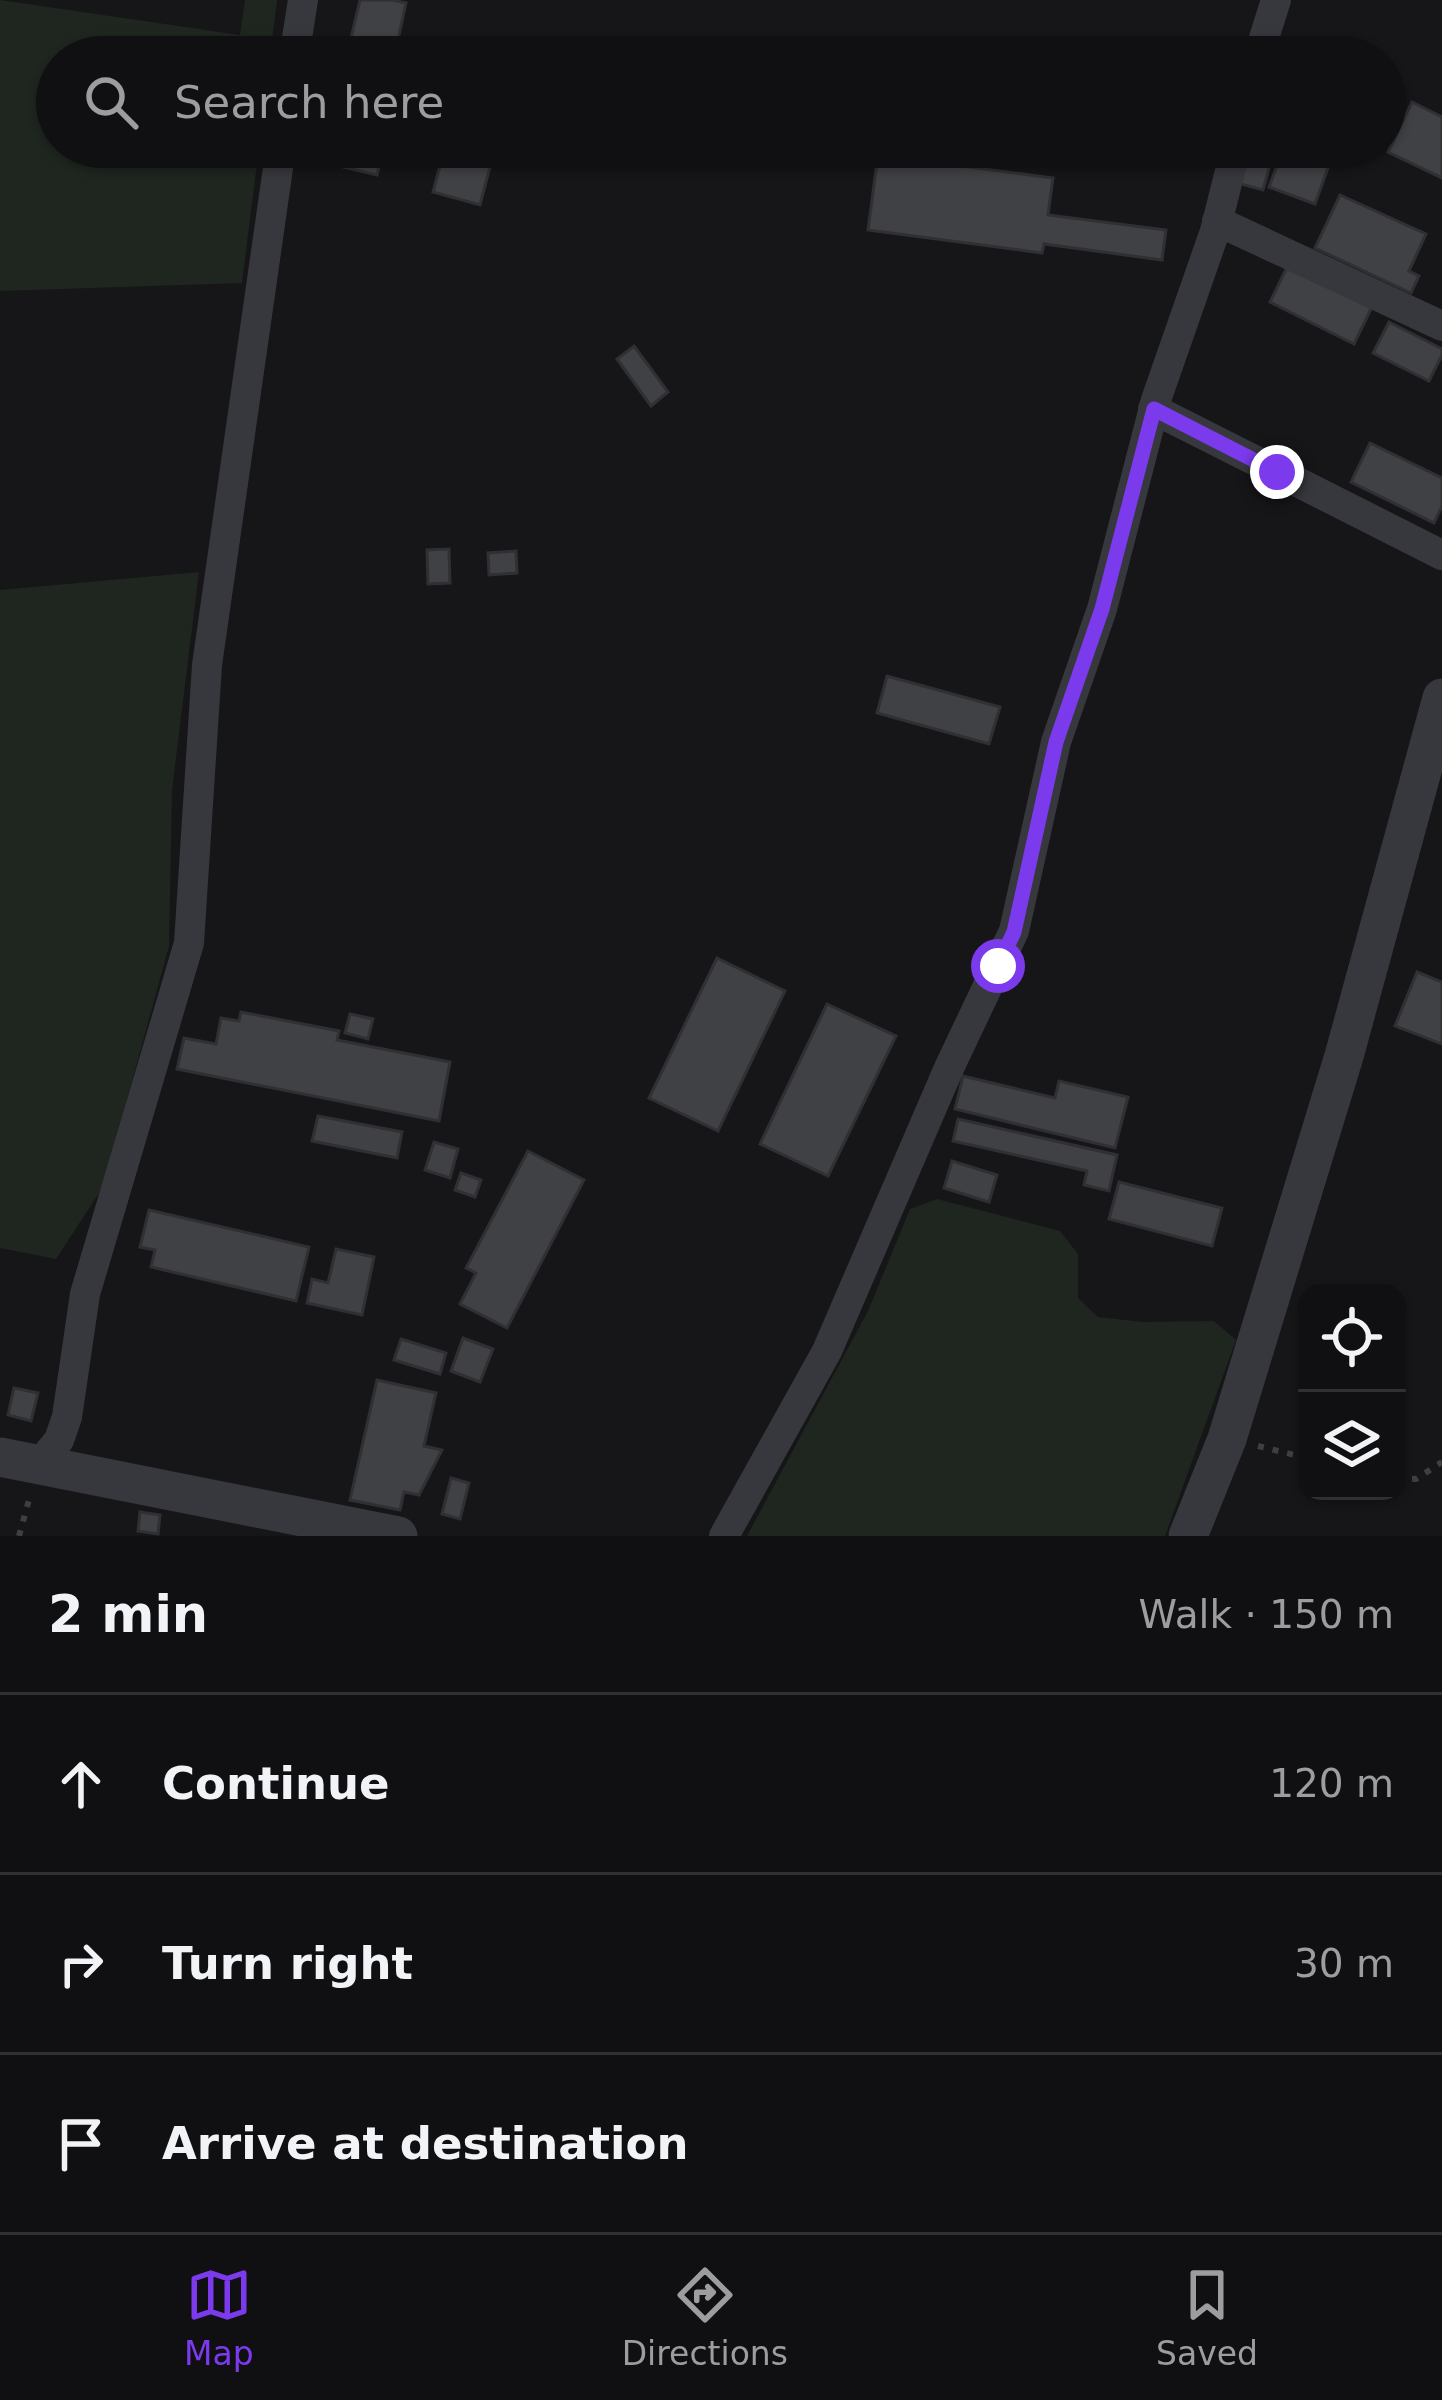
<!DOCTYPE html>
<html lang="en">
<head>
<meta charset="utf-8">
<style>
  :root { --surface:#101012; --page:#19191b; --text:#f1f3f6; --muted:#9c9d9f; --line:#303032; --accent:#7c3aed }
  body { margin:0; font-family:"DejaVu Sans",sans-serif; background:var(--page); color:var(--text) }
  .controls { position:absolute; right:36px; bottom:36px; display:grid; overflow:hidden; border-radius:24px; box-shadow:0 3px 9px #0004 }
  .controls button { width:108px; height:108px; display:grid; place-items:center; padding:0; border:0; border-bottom:3px solid var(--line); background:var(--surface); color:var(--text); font:60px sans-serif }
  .stop { position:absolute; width:36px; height:36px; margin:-27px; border:9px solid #7c3aed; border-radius:50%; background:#fff }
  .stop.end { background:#7c3aed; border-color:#fff; box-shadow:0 3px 12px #0008 }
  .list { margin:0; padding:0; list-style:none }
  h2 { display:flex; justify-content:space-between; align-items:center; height:156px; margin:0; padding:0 48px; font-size:51px }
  h2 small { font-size:39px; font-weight:400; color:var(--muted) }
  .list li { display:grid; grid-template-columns:78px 1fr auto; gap:36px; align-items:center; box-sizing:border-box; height:180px; padding:0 48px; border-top:3px solid var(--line) }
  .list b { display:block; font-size:45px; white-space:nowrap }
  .list em { font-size:39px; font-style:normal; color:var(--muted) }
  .icon { flex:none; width:66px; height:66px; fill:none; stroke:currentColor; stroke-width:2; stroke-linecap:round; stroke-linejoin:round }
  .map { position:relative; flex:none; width:1442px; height:1536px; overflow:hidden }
  .search { position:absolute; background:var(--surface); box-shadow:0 3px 9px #0004; left:36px; right:36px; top:36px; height:132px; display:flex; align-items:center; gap:30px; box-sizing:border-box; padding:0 42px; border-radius:66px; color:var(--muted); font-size:45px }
  .sheet { height:696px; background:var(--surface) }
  nav { display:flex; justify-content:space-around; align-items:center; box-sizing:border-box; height:168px; border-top:3px solid var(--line); background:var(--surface); font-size:33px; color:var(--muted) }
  nav a { display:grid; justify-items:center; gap:6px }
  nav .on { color:var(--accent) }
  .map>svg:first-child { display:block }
  .green { fill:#1e261f }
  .building { fill:#404145; stroke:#303034; stroke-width:3 }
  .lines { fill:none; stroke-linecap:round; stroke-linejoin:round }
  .path { stroke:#3d3f44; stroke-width:6; stroke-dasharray:6 9; stroke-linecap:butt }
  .minor { stroke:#37383d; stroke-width:30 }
  .tertiary { stroke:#37383d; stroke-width:39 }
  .route { stroke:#7c3aed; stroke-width:15 }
</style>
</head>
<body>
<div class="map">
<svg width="1442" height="1536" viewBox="0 0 1442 1536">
  <rect width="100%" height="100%" fill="#161618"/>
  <g class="green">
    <polygon points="0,0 240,35 245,0 277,0 270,57 57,57 57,147 259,147 242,283 0,291"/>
    <polygon points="199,572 172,790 169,946 103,1187 56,1259 0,1248 0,590"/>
    <polygon points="937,1199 1060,1231 1078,1254 1078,1298 1098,1317 1143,1322 1214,1321 1236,1340 1165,1536 747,1536 868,1311 910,1209"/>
  </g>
  <g class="building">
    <polygon points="360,0 393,0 406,3 396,49 351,38"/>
    <polygon points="1412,102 1442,117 1442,178 1388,152"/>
    <polygon points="348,147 383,151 377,175 343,167"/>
    <polygon points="445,147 495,148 480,205 433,192"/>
    <polygon points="1246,147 1275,147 1263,190 1237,183"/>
    <polygon points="1284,147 1315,147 1333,154 1315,204 1269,187"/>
    <polygon points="878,155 1053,178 1048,215 1166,230 1162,260 1044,244 1042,253 868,230"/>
    <polygon points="1340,195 1426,234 1409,271 1419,276 1411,293 1315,248"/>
    <polygon points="1290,261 1374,303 1354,344 1270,302"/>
    <polygon points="1389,322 1442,349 1442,355 1429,381 1373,353"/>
    <polygon points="634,346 668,392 651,406 617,359"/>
    <polygon points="1370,443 1442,478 1442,506 1434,523 1351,482"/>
    <polygon points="449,549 450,583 428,584 427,550"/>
    <polygon points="516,551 517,573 489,575 488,553"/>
    <polygon points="887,676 1000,707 989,744 877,713"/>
    <polygon points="717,958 785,991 718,1131 649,1098"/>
    <polygon points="1417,972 1442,982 1442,1044 1395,1026"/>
    <polygon points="827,1004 896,1036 828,1176 760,1144"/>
    <polygon points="241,1012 339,1031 337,1040 450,1062 439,1121 177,1069 184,1038 216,1044 221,1018 239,1021"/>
    <polygon points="350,1014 373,1019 368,1039 345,1033"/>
    <polygon points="963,1076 1055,1098 1059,1081 1128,1097 1115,1148 955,1109"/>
    <polygon points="318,1116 402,1132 397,1158 312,1141"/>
    <polygon points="958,1119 1117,1155 1109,1191 1084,1185 1087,1171 953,1141"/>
    <polygon points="434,1142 458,1149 450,1178 425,1170"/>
    <polygon points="528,1151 584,1180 507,1328 460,1304 476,1273 466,1268"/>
    <polygon points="952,1161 997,1175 989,1202 944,1188"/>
    <polygon points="461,1173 481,1180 475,1197 455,1190"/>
    <polygon points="1119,1182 1222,1208 1212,1246 1109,1219"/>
    <polygon points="149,1210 309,1247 296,1301 151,1267 155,1250 140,1247"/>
    <polygon points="336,1249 374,1257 362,1315 307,1303 312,1279 328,1283"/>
    <polygon points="463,1338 493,1349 480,1382 451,1371"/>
    <polygon points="401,1339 446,1353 440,1374 394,1360"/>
    <polygon points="377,1380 436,1393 424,1446 442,1450 419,1495 404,1492 400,1510 350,1500"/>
    <polygon points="14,1388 38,1393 31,1421 8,1415"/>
    <polygon points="451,1478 469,1483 460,1519 442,1514"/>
    <polygon points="140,1512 160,1515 158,1534 138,1531"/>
  </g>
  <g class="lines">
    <g class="path">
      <polyline points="1258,1446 1307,1458"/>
      <polyline points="1397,1478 1416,1479 1442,1462"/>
      <polyline points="19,1536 30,1496"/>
    </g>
    <g class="minor">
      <polyline points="294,57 303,0"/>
      <polyline points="1258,57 1276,0"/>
      <polyline points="1217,221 1442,326"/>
      <polyline points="1153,409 1442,555"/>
      <polyline points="39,1464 59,1440 67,1417 85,1294 189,943 207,665 281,147"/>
      <polyline points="724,1536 827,1351 949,1068 1014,931 1056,742 1102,609 1156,400 1215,231 1236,147"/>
    </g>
    <g class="tertiary">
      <polyline points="0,1457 398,1536"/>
      <polyline points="1188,1536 1227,1439 1344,1056 1442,698"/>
    </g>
  </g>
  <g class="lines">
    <polyline class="route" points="998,966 1014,932 1056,742 1102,609 1154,409 1277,472"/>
  </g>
</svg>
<div class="controls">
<button><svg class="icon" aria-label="locate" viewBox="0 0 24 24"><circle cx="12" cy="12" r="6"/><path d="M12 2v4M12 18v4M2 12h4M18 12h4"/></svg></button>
<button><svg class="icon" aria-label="layers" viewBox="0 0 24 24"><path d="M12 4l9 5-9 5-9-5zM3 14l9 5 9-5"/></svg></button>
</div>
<div class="stop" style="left:998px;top:966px"></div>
<div class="stop end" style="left:1277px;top:472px"></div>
<div class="search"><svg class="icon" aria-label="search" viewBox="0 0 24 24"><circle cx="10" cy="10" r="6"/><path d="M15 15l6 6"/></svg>Search here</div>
</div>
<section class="sheet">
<h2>2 min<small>Walk · 150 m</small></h2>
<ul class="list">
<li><svg class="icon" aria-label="ahead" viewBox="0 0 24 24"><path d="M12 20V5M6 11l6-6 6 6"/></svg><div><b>Continue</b></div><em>120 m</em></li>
<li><svg class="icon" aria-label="right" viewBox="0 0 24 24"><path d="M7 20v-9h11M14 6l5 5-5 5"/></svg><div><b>Turn right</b></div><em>30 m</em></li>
<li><svg class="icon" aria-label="arrive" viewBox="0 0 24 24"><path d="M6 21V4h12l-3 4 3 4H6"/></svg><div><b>Arrive at destination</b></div></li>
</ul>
</section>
<nav>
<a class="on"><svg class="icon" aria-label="map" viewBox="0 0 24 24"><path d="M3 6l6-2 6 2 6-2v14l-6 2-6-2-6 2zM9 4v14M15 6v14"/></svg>Map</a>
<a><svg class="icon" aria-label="directions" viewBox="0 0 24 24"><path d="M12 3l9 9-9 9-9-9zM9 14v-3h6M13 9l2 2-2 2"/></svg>Directions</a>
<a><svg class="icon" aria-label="saved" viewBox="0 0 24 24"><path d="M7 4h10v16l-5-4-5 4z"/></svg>Saved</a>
</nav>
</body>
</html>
